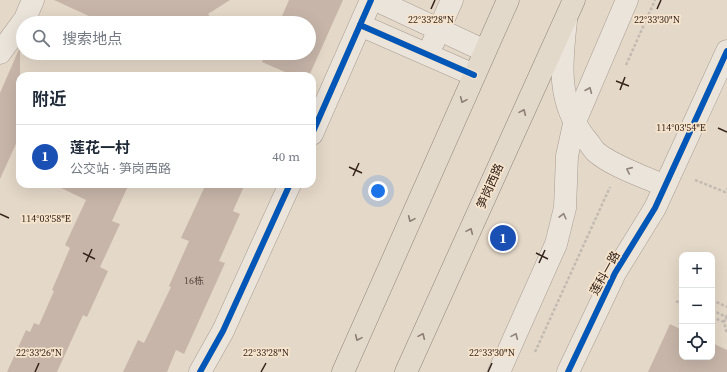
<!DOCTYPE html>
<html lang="zh">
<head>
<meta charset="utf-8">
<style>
  :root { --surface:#fff; --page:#f6f6f7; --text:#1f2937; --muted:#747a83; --line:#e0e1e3; --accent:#736358 }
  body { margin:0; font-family:"Source Serif 4","Noto Sans SC",serif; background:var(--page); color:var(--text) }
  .controls { position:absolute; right:12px; bottom:12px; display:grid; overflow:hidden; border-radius:8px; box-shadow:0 4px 16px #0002 }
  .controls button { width:36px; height:36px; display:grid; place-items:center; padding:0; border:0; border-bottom:1px solid var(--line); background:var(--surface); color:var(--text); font:20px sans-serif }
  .you { position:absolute; left:378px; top:191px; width:14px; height:14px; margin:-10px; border:3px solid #fff; border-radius:50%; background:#1a73e8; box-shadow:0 0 0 6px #1a73e833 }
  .badge { display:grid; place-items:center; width:26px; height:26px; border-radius:50%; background:var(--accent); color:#fff; font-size:13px; font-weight:700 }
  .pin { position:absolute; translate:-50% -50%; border:2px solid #fff; box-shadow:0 1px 4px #0006 }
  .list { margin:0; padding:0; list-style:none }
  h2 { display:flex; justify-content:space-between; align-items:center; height:52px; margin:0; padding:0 16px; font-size:17px }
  h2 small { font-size:13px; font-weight:400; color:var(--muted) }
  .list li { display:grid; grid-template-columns:26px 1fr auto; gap:12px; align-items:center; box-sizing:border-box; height:64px; padding:0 16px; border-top:1px solid var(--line) }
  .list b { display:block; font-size:15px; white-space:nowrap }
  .list p { margin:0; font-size:13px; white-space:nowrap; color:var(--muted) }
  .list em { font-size:13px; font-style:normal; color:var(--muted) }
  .icon { flex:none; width:22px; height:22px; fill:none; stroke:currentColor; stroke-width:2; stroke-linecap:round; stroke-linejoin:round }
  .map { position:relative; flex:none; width:727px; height:372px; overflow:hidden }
  .search { position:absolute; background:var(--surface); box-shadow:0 4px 16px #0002; left:16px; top:16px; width:300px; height:44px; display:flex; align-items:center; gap:10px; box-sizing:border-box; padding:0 14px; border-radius:22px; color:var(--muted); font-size:15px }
  .panel { position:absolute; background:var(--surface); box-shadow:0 4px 16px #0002; left:16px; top:72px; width:300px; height:116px; border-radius:12px }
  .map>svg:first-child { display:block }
  .building { fill:#c7b5a9 }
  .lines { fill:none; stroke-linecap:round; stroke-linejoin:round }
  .minor-casing { stroke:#a99d92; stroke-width:23 }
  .major-casing { stroke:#8e8379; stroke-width:23 }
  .path { stroke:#c3bab2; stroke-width:2.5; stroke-dasharray:3 2; stroke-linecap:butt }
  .minor { stroke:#ebe4db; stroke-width:22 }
  .major { stroke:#e3d9cb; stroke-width:22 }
  .cycleway-casing { stroke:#f6e4cd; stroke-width:8 }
  .cycleway { stroke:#0057b8; stroke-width:6 }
  .oneway { stroke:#90847b }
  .oneway2 { stroke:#8c7e73 }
  .ticks { fill:none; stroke:#36241b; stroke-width:1.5 }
  .labels { text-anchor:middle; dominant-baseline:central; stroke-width:3.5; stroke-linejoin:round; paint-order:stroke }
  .number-label { font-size:10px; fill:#5a483e }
  .street-label { font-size:12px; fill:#36241b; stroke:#f6e4cd }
  .ticks-label { font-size:10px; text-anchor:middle; fill:#36241b; stroke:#f6e4cd; stroke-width:3.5; stroke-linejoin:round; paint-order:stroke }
</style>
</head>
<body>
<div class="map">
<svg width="727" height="372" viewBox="0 0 727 372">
  <rect width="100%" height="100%" fill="#e4d8c8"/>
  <g class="building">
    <polygon points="54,0 230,0 208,14 215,23 104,23"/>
    <polygon points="289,0 343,0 309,76 294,76 262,62 266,53 309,53 309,23 279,23"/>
    <polygon points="20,47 20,135 0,179 0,93"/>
    <polygon points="53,184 129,184 112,221 120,224 100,267 108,271 87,317 83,315 57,372 7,372 26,330 30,332 34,323 39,325 54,291 52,290 70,248 65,245 86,200"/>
    <polygon points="206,184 245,184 233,211 240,214 219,261 225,263 184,354 176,350 167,372 123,372 138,340 144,343 171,287 169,286 189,241 181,238"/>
    <polygon points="670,324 682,330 682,357 712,357 712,343 727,350 727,372 648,372"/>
  </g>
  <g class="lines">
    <defs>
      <g id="minor">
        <polyline points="376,0 485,51"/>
        <path d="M 566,21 C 561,64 557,102 585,138 C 589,142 592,148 596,152 C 612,166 645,177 665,186"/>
        <polyline points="360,25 474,75"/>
        <polyline points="433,43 452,0"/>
        <polyline points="0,53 25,19 33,0"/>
        <polyline points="312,134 371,0"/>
        <polyline points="200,372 223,331 290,184"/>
        <polyline points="499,372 556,244 565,208 567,156 574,124 627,0"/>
        <polyline points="568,372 615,273 655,208 727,51"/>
      </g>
      <g id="major">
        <polyline points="343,372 508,0"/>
        <polyline points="406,372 574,0"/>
      </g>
    </defs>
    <use href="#minor" class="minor-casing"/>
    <use href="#major" class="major-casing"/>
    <g class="path">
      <polyline points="626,65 655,0"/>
      <polyline points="695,180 725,192 727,189"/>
      <polyline points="679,295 682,297"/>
      <polyline points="712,300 727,307"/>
      <polyline points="676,301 682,304"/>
      <polyline points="712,310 726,317 727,321"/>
      <polyline points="727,315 724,322 727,334"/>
      <polyline points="712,317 724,322"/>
      <polyline points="535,352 610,187"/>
    </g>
    <use href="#minor" class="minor"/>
    <use href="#major" class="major"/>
    <defs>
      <g id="cycleway">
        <polyline points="360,25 474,75"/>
        <polyline points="312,134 371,0"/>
        <polyline points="200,372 223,331 290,184"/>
        <polyline points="568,372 615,273 655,208 727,51"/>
      </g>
    </defs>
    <use href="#cycleway" class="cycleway-casing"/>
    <use href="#cycleway" class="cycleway"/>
  </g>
  <defs><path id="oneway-chevron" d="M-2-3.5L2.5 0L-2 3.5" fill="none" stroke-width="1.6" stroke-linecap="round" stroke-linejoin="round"/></defs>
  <g class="oneway">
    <use href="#oneway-chevron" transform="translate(589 90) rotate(-67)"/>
    <use href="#oneway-chevron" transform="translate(629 170) rotate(-156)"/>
    <use href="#oneway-chevron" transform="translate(563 216) rotate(-76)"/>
    <use href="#oneway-chevron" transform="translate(515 336) rotate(-66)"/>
  </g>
  <g class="oneway2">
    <use href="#oneway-chevron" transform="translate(463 100) rotate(114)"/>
    <use href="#oneway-chevron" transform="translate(523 112) rotate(-66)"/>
    <use href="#oneway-chevron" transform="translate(411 219) rotate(114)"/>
    <use href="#oneway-chevron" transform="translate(470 231) rotate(-66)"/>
    <use href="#oneway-chevron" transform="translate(422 336) rotate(-66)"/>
    <use href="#oneway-chevron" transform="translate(358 338) rotate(114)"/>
  </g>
  <path class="ticks" d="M 431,9 L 435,0M 657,9 L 661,0M 616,81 L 629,86M 620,90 L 625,77M 718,128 L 727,132M 349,167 L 362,173M 353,176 L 359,163M 0,214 L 9,218M 83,253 L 95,259M 536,253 L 548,259M 86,262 L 92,249M 539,263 L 545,250M 35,372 L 39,363M 261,372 L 266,363M 488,372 L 492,363"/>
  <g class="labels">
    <g class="number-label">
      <text x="194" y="280">16栋</text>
    </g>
    <g class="street-label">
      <text transform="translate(490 186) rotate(-66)">笋岗西路</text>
      <text transform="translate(605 273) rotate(-61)">莲科一路</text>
    </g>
  </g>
  <g class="ticks-label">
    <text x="431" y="23">22°33'28"N</text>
    <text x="657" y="23">22°33'30"N</text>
    <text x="681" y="131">114°03'54"E</text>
    <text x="46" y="222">114°03'58"E</text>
    <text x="39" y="356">22°33'26"N</text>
    <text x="266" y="356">22°33'28"N</text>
    <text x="492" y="356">22°33'30"N</text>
  </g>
</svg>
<div class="controls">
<button>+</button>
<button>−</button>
<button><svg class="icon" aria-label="locate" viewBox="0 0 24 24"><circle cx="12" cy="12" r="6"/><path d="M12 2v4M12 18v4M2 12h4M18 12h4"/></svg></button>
</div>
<div class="you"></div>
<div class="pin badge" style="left:503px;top:238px;background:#1a4fb4">1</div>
<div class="search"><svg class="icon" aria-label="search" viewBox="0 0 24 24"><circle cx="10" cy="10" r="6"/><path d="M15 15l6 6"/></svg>搜索地点</div>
<section class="panel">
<h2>附近<small></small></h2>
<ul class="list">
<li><span class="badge" style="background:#1a4fb4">1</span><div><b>莲花一村</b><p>公交站 · 笋岗西路</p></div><em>40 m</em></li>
</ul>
</section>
</div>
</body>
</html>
